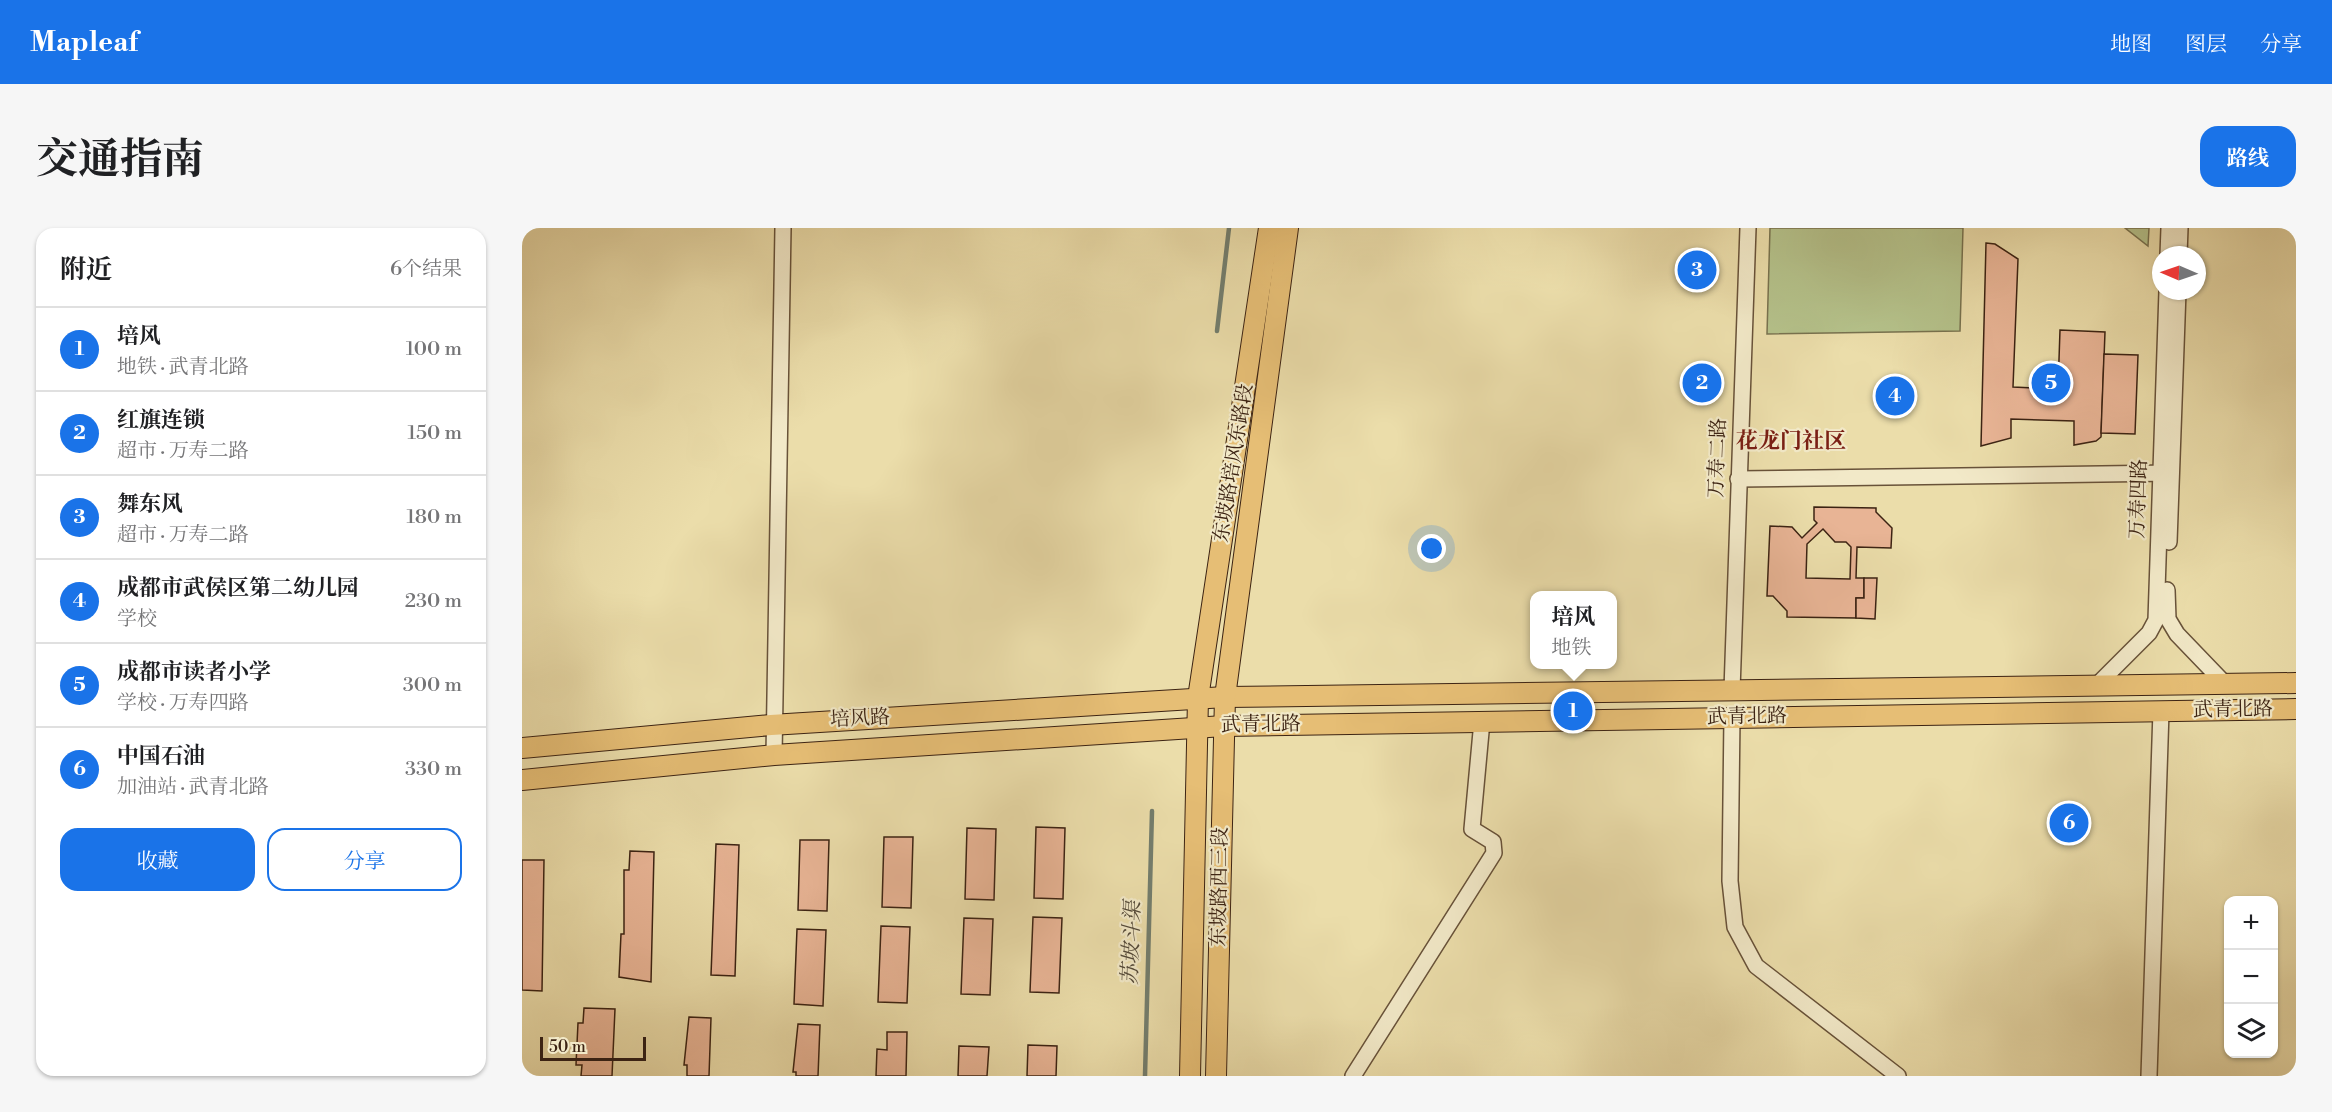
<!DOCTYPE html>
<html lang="zh">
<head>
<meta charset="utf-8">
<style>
  :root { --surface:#fff; --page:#f6f6f6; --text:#202124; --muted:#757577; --line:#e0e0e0; --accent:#1a73e8 }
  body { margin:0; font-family:"Libre Bodoni","Noto Serif SC",serif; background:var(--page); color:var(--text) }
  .controls { position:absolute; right:18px; bottom:18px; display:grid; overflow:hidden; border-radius:12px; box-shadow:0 2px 4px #0004 }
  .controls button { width:54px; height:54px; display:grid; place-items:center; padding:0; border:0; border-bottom:2px solid var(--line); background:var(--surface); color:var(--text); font:30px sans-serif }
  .compass { position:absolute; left:1630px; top:18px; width:54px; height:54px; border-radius:50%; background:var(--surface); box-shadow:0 2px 4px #0004; rotate:272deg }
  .scale { position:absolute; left:18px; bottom:15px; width:106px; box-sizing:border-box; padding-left:6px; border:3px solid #3c2313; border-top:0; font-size:16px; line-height:21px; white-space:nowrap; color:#3c2313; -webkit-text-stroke:4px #f2e9c8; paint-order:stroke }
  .you { position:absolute; left:910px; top:321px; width:21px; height:21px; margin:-15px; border:4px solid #fff; border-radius:50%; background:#1a73e8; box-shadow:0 0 0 9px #1a73e833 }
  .badge { display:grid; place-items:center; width:39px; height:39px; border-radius:50%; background:var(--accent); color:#fff; font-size:20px; font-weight:700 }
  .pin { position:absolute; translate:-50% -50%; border:3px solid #fff; box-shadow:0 2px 6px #0006 }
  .popup { position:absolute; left:1008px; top:363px; width:87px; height:78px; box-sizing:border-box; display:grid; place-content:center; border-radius:12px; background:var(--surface); filter:drop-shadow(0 2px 4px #0005); font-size:20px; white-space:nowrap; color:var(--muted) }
  .popup b { font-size:22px; color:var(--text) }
  .popup::after { content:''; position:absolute; left:50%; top:100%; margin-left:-12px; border:12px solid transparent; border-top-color:var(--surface) }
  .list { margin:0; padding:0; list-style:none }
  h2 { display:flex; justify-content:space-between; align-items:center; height:78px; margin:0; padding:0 24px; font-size:26px }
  h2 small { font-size:20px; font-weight:400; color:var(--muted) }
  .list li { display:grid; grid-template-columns:39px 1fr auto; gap:18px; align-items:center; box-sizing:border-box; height:84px; padding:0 24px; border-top:2px solid var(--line) }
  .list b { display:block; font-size:22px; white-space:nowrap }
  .list p { margin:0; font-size:20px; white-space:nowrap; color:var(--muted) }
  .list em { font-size:20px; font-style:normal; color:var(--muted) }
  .actions { display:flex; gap:12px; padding:18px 24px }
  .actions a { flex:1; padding:14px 0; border:2px solid var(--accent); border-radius:18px; text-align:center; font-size:21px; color:var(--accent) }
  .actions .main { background:var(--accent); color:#fff }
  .icon { flex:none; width:33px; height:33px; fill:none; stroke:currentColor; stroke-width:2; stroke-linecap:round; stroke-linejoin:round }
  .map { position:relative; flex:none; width:1774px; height:848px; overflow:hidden; border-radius:18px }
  header { display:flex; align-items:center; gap:36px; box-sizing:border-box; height:84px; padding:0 30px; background:var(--accent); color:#fff }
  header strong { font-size:28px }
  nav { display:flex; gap:33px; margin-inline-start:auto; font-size:21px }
  .intro { display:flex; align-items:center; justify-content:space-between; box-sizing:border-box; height:144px; padding:0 36px }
  h1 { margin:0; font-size:42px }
  .button { padding:15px 27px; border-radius:18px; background:var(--accent); color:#fff; font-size:21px; font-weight:700 }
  main { display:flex; gap:36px; padding:0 36px }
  aside { flex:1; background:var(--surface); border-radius:18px; box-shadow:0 2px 4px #0004 }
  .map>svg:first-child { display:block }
  .green { fill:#b5c28b; stroke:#78724f; stroke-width:1.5 }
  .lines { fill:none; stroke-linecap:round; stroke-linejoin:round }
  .stream { stroke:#737e6e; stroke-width:4.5 }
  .building { fill:#e8b495; stroke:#3c2313; stroke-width:1.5; fill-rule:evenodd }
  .minor-casing { stroke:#685239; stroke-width:18 }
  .major-casing { stroke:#3c2313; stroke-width:22 }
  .minor { stroke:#f2e9c8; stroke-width:15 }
  .major { stroke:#e6be75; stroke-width:20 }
  .labels { text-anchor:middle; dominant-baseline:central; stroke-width:4.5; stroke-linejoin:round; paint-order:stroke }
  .street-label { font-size:20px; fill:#3c2313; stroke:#f2e9c8 }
  .water-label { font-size:21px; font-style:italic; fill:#534939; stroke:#f2e9c8 }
  .quarter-label { font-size:22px; font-weight:bold; fill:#7a1f14; stroke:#f2e9c8 }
</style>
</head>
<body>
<header>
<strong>Mapleaf</strong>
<nav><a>地图</a><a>图层</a><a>分享</a></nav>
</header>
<div class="intro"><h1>交通指南</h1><a class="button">路线</a></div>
<main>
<aside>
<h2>附近<small>6个结果</small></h2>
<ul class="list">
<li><span class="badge">1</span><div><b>培风</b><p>地铁 · 武青北路</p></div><em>100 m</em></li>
<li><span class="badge">2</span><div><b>红旗连锁</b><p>超市 · 万寿二路</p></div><em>150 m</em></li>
<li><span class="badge">3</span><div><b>舞东风</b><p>超市 · 万寿二路</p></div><em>180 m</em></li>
<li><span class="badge">4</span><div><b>成都市武侯区第二幼儿园</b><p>学校</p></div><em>230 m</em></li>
<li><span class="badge">5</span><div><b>成都市读者小学</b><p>学校 · 万寿四路</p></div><em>300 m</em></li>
<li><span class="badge">6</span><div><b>中国石油</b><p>加油站 · 武青北路</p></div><em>330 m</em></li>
</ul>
<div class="actions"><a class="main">收藏</a><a>分享</a></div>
</aside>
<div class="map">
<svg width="1774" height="848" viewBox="0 0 1774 848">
  <rect width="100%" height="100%" fill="#ebddaa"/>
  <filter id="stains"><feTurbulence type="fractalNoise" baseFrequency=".00333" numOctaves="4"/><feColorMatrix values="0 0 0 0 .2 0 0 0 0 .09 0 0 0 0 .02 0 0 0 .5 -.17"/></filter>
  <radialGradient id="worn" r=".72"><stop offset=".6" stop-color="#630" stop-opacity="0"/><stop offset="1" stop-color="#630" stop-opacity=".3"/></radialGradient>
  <g class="green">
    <polygon points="1248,0 1441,0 1438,103 1245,106"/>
    <polygon points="1603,0 1627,0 1626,18"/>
  </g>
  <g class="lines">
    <g class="stream">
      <polyline points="695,103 707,0"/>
      <polyline points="623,848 630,583"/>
    </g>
  </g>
  <g class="building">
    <polygon points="1464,15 1473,16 1496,31 1491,159 1536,161 1538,102 1583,104 1579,209 1574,213 1552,217 1552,193 1489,191 1489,210 1459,218"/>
    <polygon points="1582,126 1616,127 1613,206 1579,205"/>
    <path d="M 1292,279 L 1354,280 L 1354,284 L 1370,300 L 1369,320 L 1335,319 L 1334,350 L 1342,350 L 1342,370 L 1334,370 L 1334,390 L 1265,389 L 1265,383 L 1251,368 L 1245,368 L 1248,298 L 1270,299 L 1280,310 L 1295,295 L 1292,292 ZM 1301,301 L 1313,314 L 1324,314 L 1329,319 L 1328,351 L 1284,350 L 1285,316 Z"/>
    <polygon points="1342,350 1355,350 1353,391 1334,390 1334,370 1342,370"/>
    <polygon points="514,599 543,600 541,671 512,670"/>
    <polygon points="445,600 474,601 472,672 443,671"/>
    <polygon points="362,609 391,609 389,680 360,679"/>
    <polygon points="278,612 307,612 305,683 276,682"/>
    <polygon points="194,616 217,617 213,748 189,747"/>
    <polygon points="108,623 132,624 129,754 97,749 99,706 102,706 102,642 107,642"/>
    <polygon points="0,632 22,632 20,763 0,762"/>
    <polygon points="511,689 540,690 537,765 508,764"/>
    <polygon points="442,690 471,691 468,767 439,766"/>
    <polygon points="359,698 388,699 385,775 356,774"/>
    <polygon points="275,701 304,702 301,778 272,776"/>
    <polygon points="62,780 93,781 90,848 59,848 60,837 54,837 56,795 61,795"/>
    <polygon points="167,789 189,790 187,848 165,848 165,837 162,837"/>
    <polygon points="276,796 298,797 296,848 274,848 274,844 271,844"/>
    <polygon points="365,804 385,804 384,848 354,848 355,821 365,822"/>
    <polygon points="506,817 535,818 534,848 505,848"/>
    <polygon points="437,818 467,819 465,848 436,848"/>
  </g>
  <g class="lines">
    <defs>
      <g id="minor">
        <polyline points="1646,27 1647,0"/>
        <polyline points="1657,27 1658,0"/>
        <polyline points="1216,251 1649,245"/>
        <polyline points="1647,314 1656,63"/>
        <polyline points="1645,362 1646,391 1655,406 1704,457"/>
        <polyline points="1575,457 1627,405 1634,392 1645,63"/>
        <polyline points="1210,462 1226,0"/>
        <polyline points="1210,489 1208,653 1213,699 1234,738 1376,848"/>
        <polyline points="252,527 261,0"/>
        <polyline points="831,848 972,625 971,614 950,601 960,493"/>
        <polyline points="1627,848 1639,483"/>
      </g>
      <g id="major">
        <polyline points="0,520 249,497 703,469 1774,455"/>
        <polyline points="0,552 252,527 702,498 1774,481"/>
        <polyline points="668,848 676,470 747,0"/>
        <polyline points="694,848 703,469 766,0"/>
      </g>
    </defs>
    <use href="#minor" class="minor-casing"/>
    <use href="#major" class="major-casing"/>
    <use href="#minor" class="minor"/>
    <use href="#major" class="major"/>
  </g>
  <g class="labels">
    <g class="street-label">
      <text transform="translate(1196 230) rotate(-88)">万寿二路</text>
      <text transform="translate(712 235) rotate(-81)">东坡路培风东路段</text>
      <text transform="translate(1617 271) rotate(-88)">万寿四路</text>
      <text transform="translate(1711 482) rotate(-1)">武青北路</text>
      <text transform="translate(1225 489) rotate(-1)">武青北路</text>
      <text transform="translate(338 491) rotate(-3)">培风路</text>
      <text transform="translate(739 497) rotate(-1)">武青北路</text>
      <text transform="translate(698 659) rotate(-89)">东坡路西三段</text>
    </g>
    <g class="water-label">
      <text transform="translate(610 715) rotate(-88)">苏坡斗渠</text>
    </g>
    <g class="quarter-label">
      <text x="1269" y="213">花龙门社区</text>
    </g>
  </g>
  <rect width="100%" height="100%" filter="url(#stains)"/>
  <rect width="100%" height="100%" fill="url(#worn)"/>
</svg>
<div class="controls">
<button>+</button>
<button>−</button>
<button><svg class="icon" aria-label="layers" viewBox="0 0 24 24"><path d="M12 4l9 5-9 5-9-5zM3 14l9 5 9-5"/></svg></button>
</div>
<svg class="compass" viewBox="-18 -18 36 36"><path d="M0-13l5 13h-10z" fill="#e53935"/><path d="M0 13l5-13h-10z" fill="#757577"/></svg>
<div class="scale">50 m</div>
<div class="you"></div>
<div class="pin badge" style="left:1051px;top:483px">1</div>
<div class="popup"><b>培风</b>地铁</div>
<div class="pin badge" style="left:1180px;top:155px">2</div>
<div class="pin badge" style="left:1175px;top:42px">3</div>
<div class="pin badge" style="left:1373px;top:168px">4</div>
<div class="pin badge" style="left:1529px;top:155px">5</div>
<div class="pin badge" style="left:1547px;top:595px">6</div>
</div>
</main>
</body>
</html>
